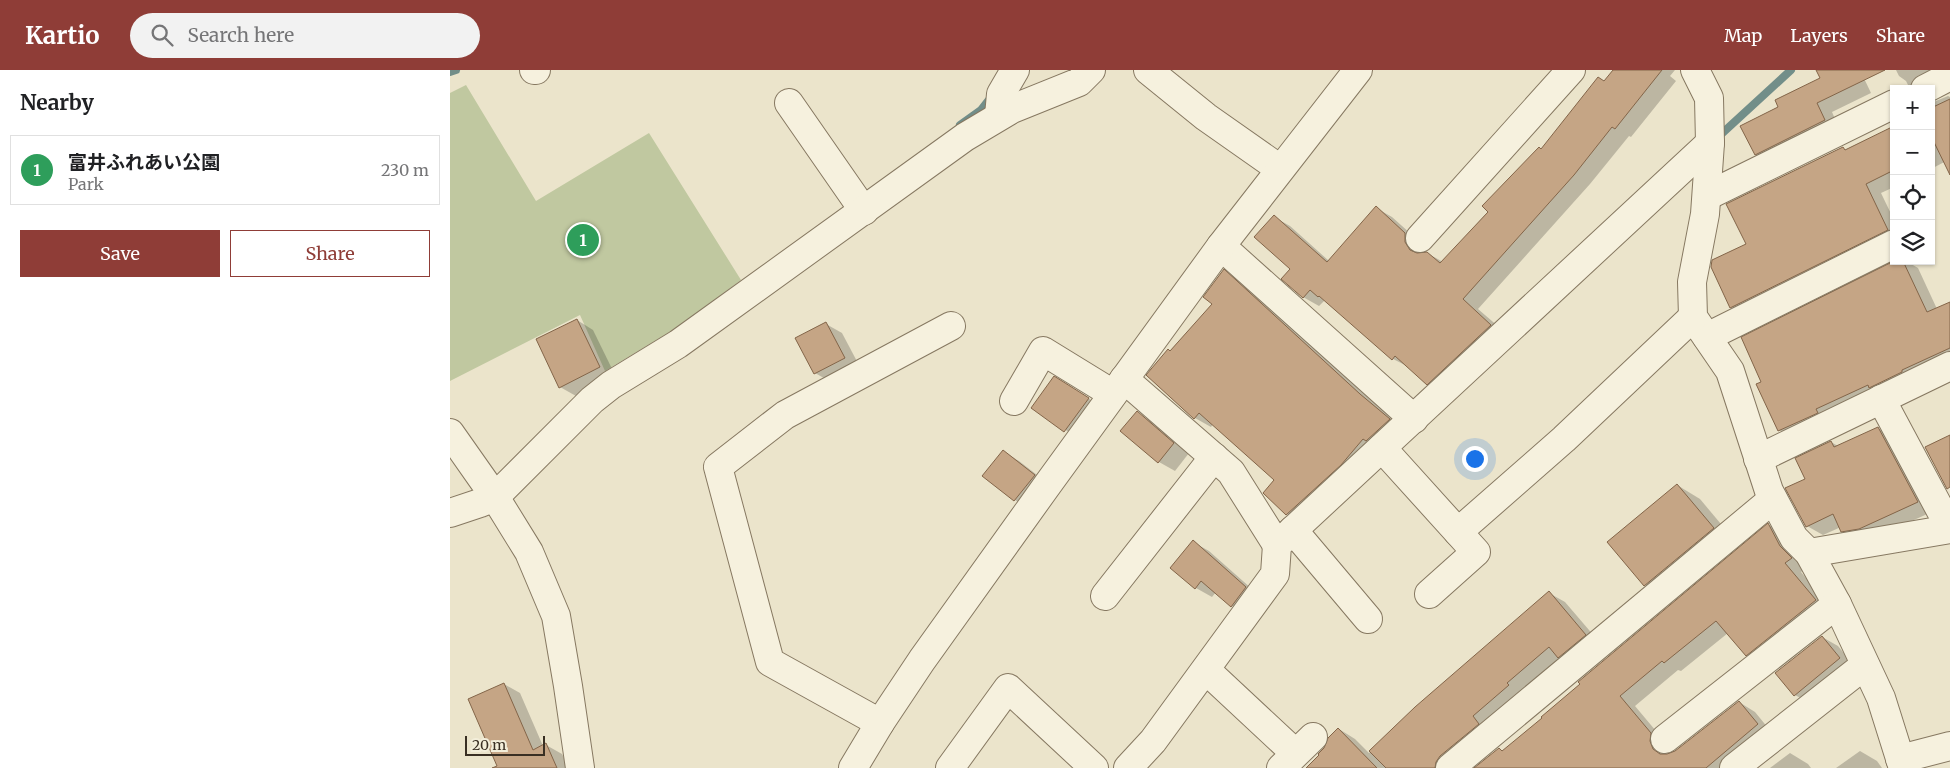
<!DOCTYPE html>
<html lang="en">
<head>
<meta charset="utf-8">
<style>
  :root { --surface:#fff; --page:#f2f2f2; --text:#202124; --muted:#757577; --line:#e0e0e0; --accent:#8f3d37 }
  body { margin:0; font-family:Merriweather,"Noto Sans JP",serif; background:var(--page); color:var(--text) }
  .controls { position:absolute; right:15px; top:15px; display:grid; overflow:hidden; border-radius:0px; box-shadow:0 1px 4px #0004 }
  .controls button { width:45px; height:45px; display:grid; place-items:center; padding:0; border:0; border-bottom:1px solid var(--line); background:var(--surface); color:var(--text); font:25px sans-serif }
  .scale { position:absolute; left:15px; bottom:12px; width:80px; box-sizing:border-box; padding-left:5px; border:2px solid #392f23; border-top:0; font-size:14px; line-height:18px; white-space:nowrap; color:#392f23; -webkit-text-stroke:4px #f3eeda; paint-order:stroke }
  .you { position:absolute; left:1024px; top:388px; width:18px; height:18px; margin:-12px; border:4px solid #fff; border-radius:50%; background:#1a73e8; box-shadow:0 0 0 8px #1a73e833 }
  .badge { display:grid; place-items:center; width:32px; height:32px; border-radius:50%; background:var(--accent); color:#fff; font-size:16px; font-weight:700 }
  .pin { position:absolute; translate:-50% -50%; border:2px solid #fff; box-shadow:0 1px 5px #0006 }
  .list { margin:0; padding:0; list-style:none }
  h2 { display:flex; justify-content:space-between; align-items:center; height:65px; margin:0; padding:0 20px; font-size:21px }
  h2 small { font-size:16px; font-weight:400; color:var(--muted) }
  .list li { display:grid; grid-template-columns:32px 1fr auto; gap:15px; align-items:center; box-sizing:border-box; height:70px; margin:0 10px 10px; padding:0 10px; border:1px solid var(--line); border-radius:0px }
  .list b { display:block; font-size:19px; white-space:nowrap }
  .list p { margin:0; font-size:16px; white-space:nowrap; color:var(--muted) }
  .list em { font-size:16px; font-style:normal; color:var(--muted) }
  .actions { display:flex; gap:10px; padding:15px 20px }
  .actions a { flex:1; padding:11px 0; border:1px solid var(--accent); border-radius:0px; text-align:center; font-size:18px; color:var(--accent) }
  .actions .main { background:var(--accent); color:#fff }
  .icon { flex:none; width:28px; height:28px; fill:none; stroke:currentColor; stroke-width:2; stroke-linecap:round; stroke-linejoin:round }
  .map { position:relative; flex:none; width:1500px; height:698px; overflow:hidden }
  header { display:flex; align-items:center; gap:30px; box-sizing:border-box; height:70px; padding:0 25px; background:var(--accent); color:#fff }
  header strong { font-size:24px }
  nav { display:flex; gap:28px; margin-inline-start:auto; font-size:18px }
  .search { width:350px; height:45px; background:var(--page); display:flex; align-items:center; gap:12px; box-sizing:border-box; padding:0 18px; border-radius:28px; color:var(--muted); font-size:19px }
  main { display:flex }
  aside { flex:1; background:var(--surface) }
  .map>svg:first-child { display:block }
  .green { fill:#c0c8a0 }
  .shadow { fill:#0003 }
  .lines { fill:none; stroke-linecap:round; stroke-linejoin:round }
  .stream { stroke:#728e89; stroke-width:8 }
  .building { fill:#c5a585; stroke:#836549 }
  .minor-casing { stroke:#867861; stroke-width:30 }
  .minor { stroke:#f6f1de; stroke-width:28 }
</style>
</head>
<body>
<header>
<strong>Kartio</strong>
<div class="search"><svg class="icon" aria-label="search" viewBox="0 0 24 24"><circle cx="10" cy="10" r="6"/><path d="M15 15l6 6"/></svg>Search here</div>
<nav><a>Map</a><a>Layers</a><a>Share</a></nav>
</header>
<main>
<aside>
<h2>Nearby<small></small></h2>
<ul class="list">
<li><span class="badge" style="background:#2e9e5b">1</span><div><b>富井ふれあい公園</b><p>Park</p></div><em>230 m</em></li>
</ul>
<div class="actions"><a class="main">Save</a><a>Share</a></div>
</aside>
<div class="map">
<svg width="1500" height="698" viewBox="0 0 1500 698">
  <rect width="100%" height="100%" fill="#ebe4cb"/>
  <polygon class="green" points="16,15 86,131 199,63 291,210 228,257 155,301 130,245 0,311 0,23"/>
  <g class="shadow">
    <polygon points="1164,0 1225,0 1220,6 1226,11 1181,67 1179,66 1140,114 1028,239 1057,264 993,323 977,314 959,297 943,289 875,230 869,236 853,227 842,199 824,147 840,156 879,191 926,138 942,147 971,173 972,184 977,183 993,192"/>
    <polygon points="1367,0 1410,0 1421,23 1382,42 1390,60 1321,94 1305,84 1372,9"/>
    <polygon points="1446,0 1498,0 1479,19 1460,19 1456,11 1449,6"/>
    <polygon points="1498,26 1500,27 1500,89 1481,99 1481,33"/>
    <polygon points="1444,58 1444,117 1431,123 1444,150 1444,174 1297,246 1281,237 1298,175 1393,78 1397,81"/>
    <polygon points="1447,191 1456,191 1468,198 1487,239 1500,233 1500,294 1345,370 1329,360"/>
    <polygon points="774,201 790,210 955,358 853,454 837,444 814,423 826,409 763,354 761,357 745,348 698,305 764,234"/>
    <polygon points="127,250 143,260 166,307 126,326 110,317"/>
    <polygon points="376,254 392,263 410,297 381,312 365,303"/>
    <polygon points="620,317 654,338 631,370 582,338"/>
    <polygon points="687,343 703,352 739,383 725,401 709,392"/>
    <polygon points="1428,358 1444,368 1484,441 1426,467 1409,470 1392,461 1391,457 1373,465 1357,456 1356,409 1381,372 1388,376"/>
    <polygon points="553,381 569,391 600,415 581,440 565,430 534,406"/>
    <polygon points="1227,415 1250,429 1286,472 1218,528 1195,515"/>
    <polygon points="1319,455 1334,464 1357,497 1351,502 1381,539 1312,594 1296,585 1278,563 1231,601 1228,600 1185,636 1216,673 1215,682 1217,686 1225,682 1289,632 1305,642 1323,664 1282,698 1026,698 1049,679 1054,682"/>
    <polygon points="743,472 759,481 811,527 798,545 782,536 766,522 762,527 746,518 722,498"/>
    <polygon points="1099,523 1115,532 1151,574 996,698 858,698 871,685 889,659 905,669 919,683 966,638"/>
    <polygon points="1372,567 1388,576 1405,597 1361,634 1345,625"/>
    <polygon points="54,614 70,623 93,676 96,675 112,684 119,698 45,698 49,696"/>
    <polygon points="1410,681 1427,691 1432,698 1386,698"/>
    <polygon points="1340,683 1358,694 1361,698 1320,698"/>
  </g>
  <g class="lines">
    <g class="stream">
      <polyline points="0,2 6,0"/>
      <polyline points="510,55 531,40 542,26"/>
      <polyline points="1267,68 1341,0"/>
    </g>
  </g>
  <g class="building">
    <polygon points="1163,0 1212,0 1165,59 1162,57 1124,105 1013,229 1041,255 977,315 945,286 942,290 869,226 868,227 860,220 853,228 831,209 840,199 804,167 824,145 877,192 926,136 955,163 955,172 960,180 967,183 977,182 990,193 1038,142 1032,136 1089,77 1091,79 1148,7 1154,11"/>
    <polygon points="1366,0 1435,0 1367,33 1375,50 1305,85 1290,56 1328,37 1325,30 1370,8"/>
    <polygon points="1500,29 1500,105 1481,66 1481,38"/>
    <polygon points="1444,56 1444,100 1416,114 1438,160 1280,238 1261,197 1262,190 1296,174 1276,134 1393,77 1395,80"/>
    <polygon points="1444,191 1453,191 1477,242 1500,232 1500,278 1452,300 1452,302 1419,318 1418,315 1366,339 1368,343 1328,361 1306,314 1311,312 1291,267"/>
    <polygon points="774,199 910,324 940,349 916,371 913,369 891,395 836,445 813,423 824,410 749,343 744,349 696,305 718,279 720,281 762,234 753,227"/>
    <polygon points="127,249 150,297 109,318 86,269"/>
    <polygon points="376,252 395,288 364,304 345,268"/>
    <polygon points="604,306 639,328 614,362 581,338"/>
    <polygon points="687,341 724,373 708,393 670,361"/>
    <polygon points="1428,357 1468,432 1409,459 1391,462 1383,444 1356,457 1335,418 1355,409 1345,388 1381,371 1384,377"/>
    <polygon points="1500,365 1500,417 1497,419 1475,377"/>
    <polygon points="553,380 585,405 564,431 532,406"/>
    <polygon points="1227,414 1264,458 1194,516 1157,472"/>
    <polygon points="1318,453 1330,476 1342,488 1335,493 1366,530 1296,586 1266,551 1214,593 1212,591 1170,626 1201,663 1200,671 1203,679 1210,684 1217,684 1225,681 1289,631 1308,654 1256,698 1024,698 1049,678 1052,681 1092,648 1091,647 1130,614 1128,612"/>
    <polygon points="743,470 796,517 781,537 751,511 745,519 720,498"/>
    <polygon points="1099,521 1136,565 1108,588 1099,577 1057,613 1059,615 1023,646 1029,654 990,686 986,692 985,698 936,698 919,681 965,637"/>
    <polygon points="1372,566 1390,588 1344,626 1325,603"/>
    <polygon points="54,613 83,680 96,673 107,698 42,698 47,696 18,629"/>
    <polygon points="888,658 927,698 856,698 869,685 868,684 874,678 878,668"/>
  </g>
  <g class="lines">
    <defs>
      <g id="minor">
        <polyline points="84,0 86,0"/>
        <polyline points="698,0 756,47 830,99"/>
        <polyline points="1245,0 1259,28 1260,73 1255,144 1242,212 1243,247 1280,301 1319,421 1344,468 1359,483 1387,534 1431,628 1453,698"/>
        <polyline points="1475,19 1500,6"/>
        <polyline points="339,33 414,141"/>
        <polyline points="549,46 551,24 565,0"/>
        <polyline points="1257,126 1444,34"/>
        <polyline points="970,168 1121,0"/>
        <polyline points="771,176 964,349"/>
        <polyline points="1257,267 1444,174"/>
        <polyline points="674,309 781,402 827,475"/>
        <polyline points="1431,329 1500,458"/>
        <polyline points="564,331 593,281 663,324"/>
        <polyline points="0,363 45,427 79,482 106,546 118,616 130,698"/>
        <polyline points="932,378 1026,482 979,524"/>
        <polyline points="1308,389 1500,296"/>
        <polyline points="0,443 30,433 45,427 142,330 161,315 228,274 515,67 562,39 629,12 641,0"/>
        <polyline points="843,460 918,549"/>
        <polyline points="1008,462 1114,369 1243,247"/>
        <polyline points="1359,483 1500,459"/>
        <polyline points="655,526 764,387"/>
        <polyline points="756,600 845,683"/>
        <polyline points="430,653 320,592 268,397 335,345 501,256"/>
        <polyline points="1215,669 1387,534"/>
        <polyline points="1450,689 1500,676"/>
        <polyline points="403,698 430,653 472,590 598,414 771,176 908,0"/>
        <polyline points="500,698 558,618 644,698"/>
        <polyline points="678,698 703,671 825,504 827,475 1260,73"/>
        <polyline points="831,698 863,667"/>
        <polyline points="1000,698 1323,429"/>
        <polyline points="1284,698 1415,595"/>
      </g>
    </defs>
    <use href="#minor" class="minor-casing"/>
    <use href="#minor" class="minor"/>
  </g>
</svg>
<div class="controls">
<button>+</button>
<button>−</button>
<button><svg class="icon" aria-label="locate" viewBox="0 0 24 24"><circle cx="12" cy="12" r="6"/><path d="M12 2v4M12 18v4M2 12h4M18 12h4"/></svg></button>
<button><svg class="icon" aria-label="layers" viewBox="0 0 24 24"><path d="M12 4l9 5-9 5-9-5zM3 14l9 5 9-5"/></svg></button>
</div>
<div class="scale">20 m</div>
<div class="you"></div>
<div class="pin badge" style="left:133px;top:170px;background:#2e9e5b">1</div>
</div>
</main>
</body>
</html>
